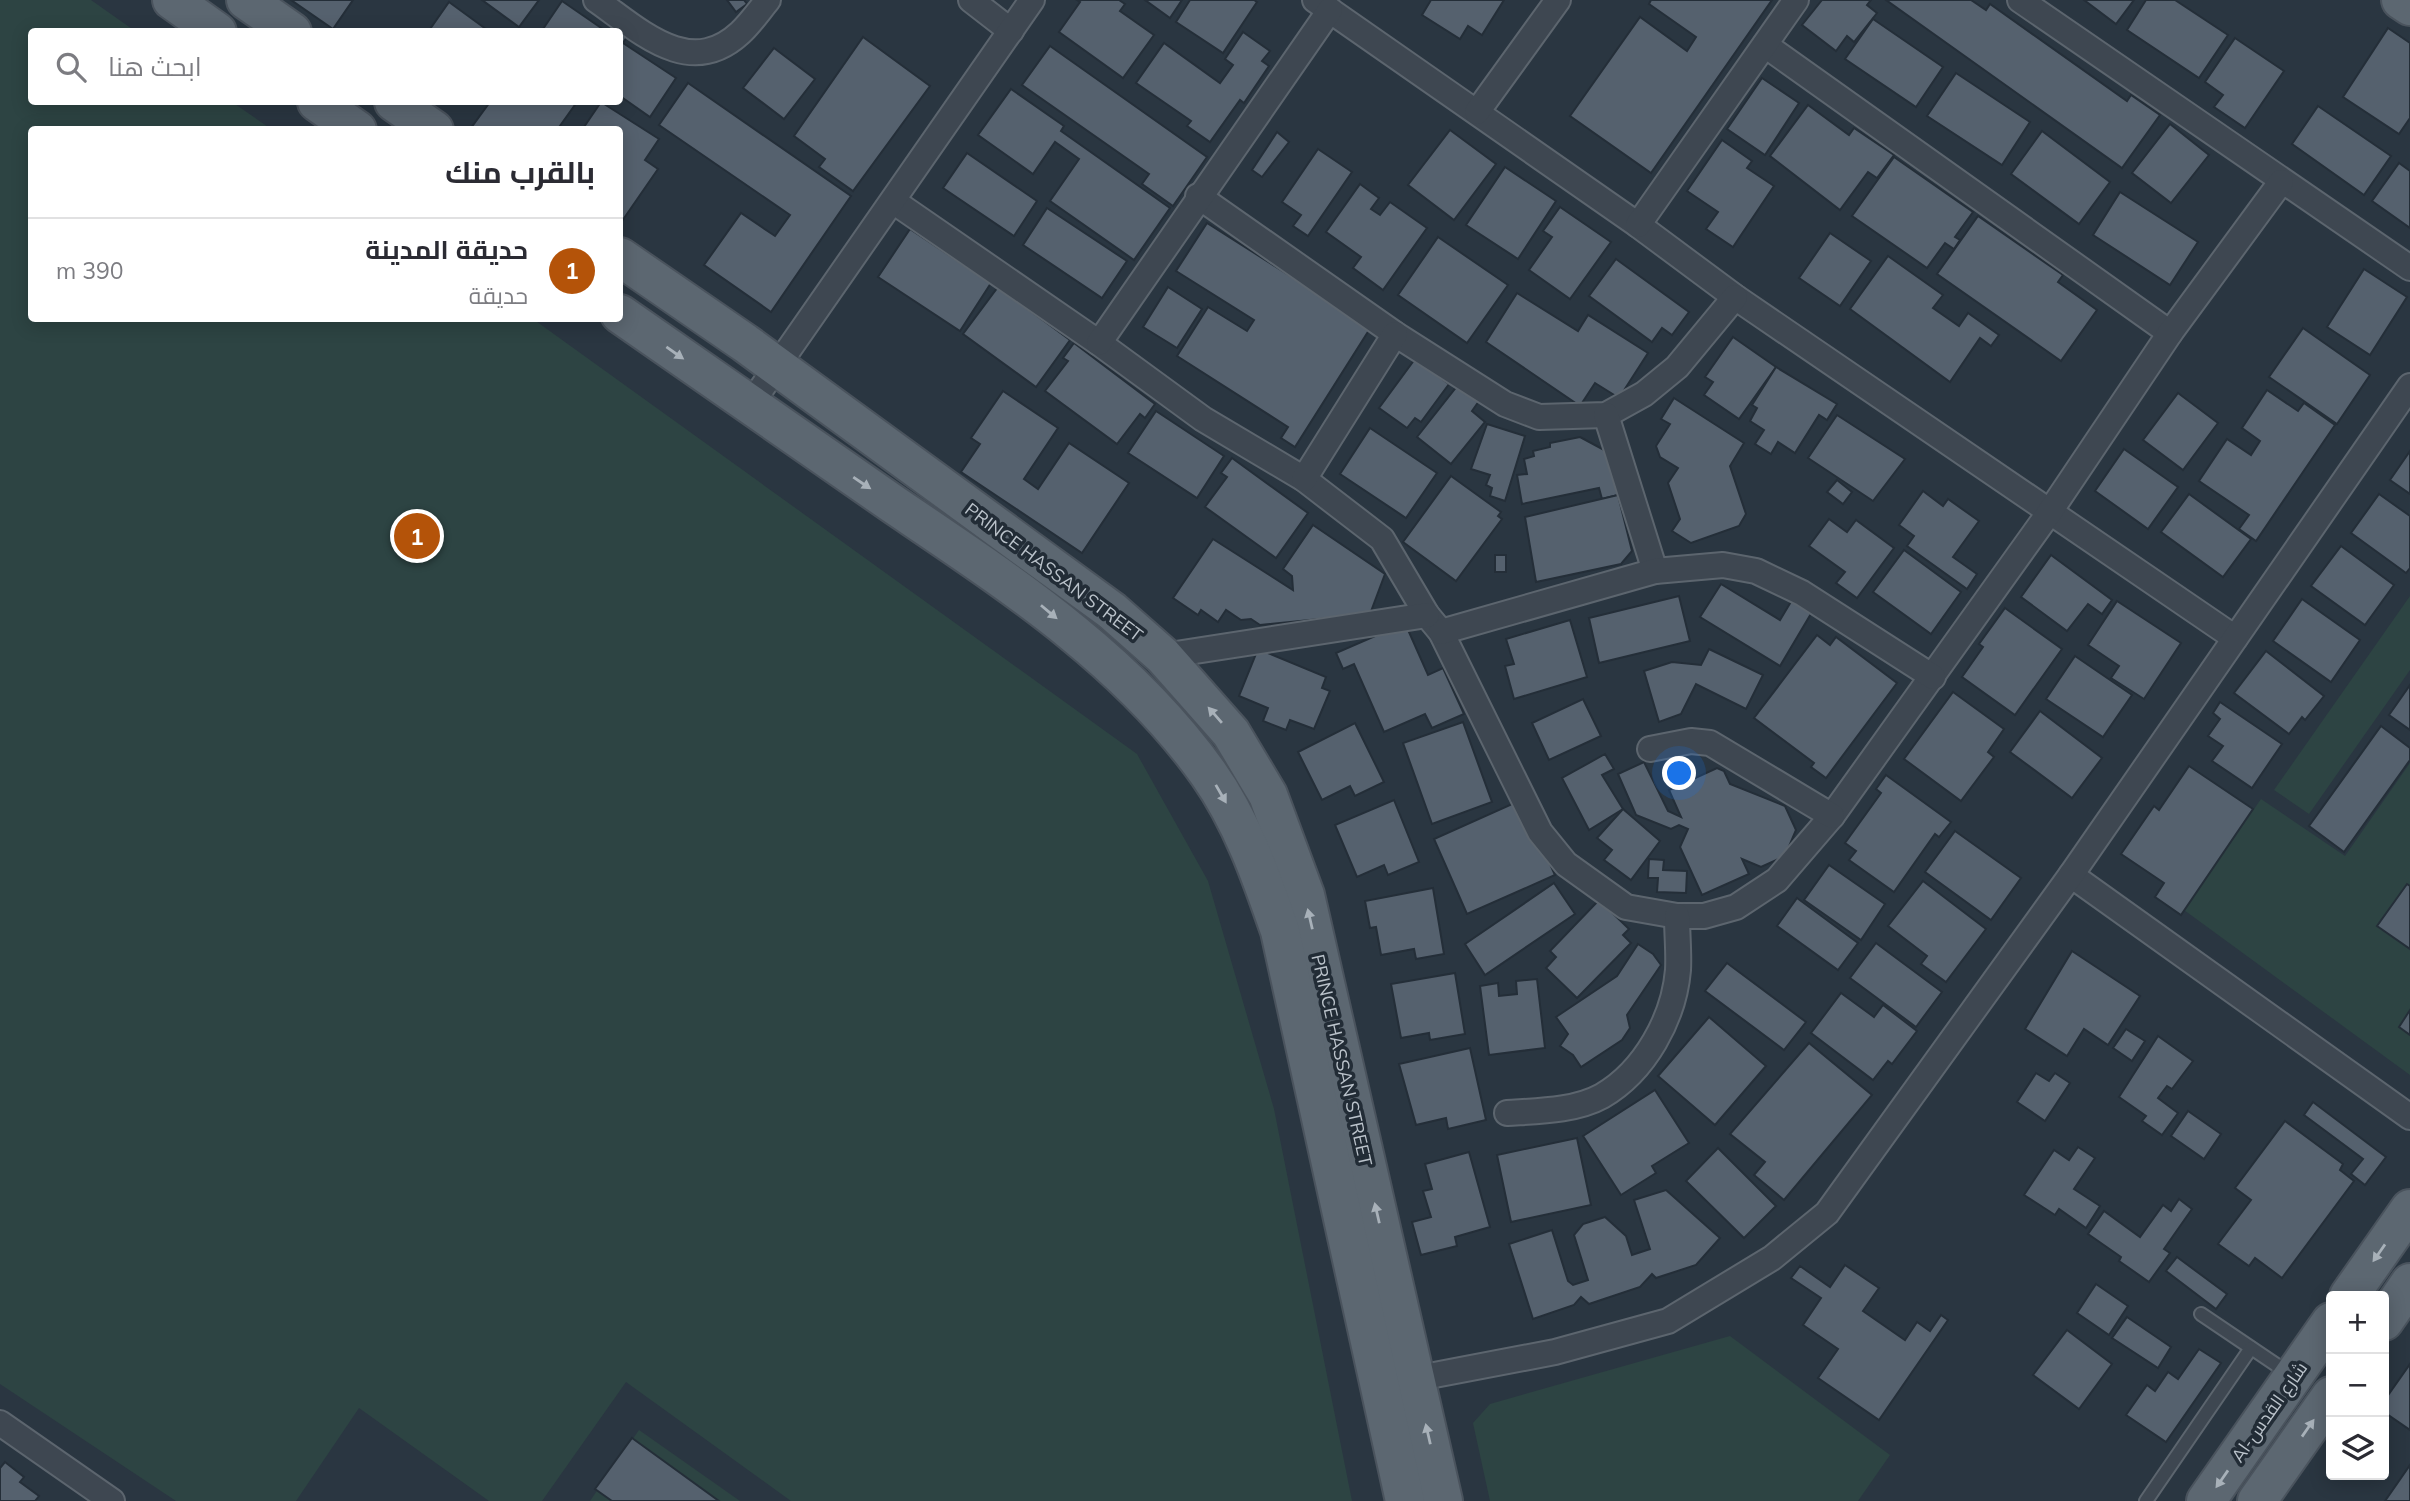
<!DOCTYPE html>
<html lang="ar">
<head>
<meta charset="utf-8">
<style>
  :root { --surface:#fff; --page:#f2f2f3; --text:#2b2b33; --muted:#7c7c81; --line:#e1e1e2; --accent:#b45309 }
  body { margin:0; font-family:Mulish,Cairo,sans-serif; background:var(--page); color:var(--text); direction:rtl }
  .controls { position:absolute; right:21px; bottom:21px; display:grid; overflow:hidden; border-radius:7px; box-shadow:0 4px 18px #0003 }
  .controls button { width:63px; height:63px; display:grid; place-items:center; padding:0; border:0; border-bottom:2px solid var(--line); background:var(--surface); color:var(--text); font:35px sans-serif }
  .you { position:absolute; left:1680px; top:774px; width:24px; height:24px; margin:-18px; border:5px solid #fff; border-radius:50%; background:#1a73e8; box-shadow:0 0 0 10px #1a73e833 }
  .badge { display:grid; place-items:center; width:46px; height:46px; border-radius:50%; background:var(--accent); color:#fff; font-size:23px; font-weight:700 }
  .pin { position:absolute; translate:-50% -50%; border:4px solid #fff; box-shadow:0 2px 7px #0006 }
  .list { margin:0; padding:0; list-style:none }
  h2 { display:flex; justify-content:space-between; align-items:center; height:91px; margin:0; padding:0 28px; font-size:30px }
  h2 small { font-size:23px; font-weight:400; color:var(--muted) }
  .list li { display:grid; grid-template-columns:46px 1fr auto; gap:21px; align-items:center; box-sizing:border-box; height:105px; padding:0 28px; border-top:2px solid var(--line) }
  .list b { display:block; font-size:26px; white-space:nowrap }
  .list p { margin:0; font-size:23px; white-space:nowrap; color:var(--muted) }
  .list em { font-size:23px; font-style:normal; color:var(--muted) }
  .icon { flex:none; width:38px; height:38px; fill:none; stroke:currentColor; stroke-width:2; stroke-linecap:round; stroke-linejoin:round }
  .map { position:relative; flex:none; width:2410px; height:1501px; overflow:hidden; direction:ltr }
  .search { position:absolute; background:var(--surface); box-shadow:0 4px 18px #0003; left:28px; top:28px; width:595px; height:77px; display:flex; align-items:center; gap:18px; box-sizing:border-box; padding:0 24px; border-radius:7px; color:var(--muted); font-size:26px }
  .panel { position:absolute; background:var(--surface); box-shadow:0 4px 18px #0003; left:28px; top:126px; width:595px; height:196px; border-radius:7px; direction:rtl }
  .map>svg:first-child { display:block }
  .green { fill:#2d4443 }
  .building { fill:#55616e; stroke:#242e38; stroke-width:2 }
  .lines { fill:none; stroke-linecap:round; stroke-linejoin:round }
  .lane-casing { stroke:#5c656e; stroke-width:16 }
  .street-casing { stroke:#5c656e; stroke-width:28 }
  .primary-casing { stroke:#4a535d; stroke-width:42 }
  .lane { stroke:#3e4751; stroke-width:12 }
  .street { stroke:#3e4751; stroke-width:24 }
  .primary { stroke:#5c6771; stroke-width:38 }
  .oneway { fill:#a8b1b9 }
  .labels { text-anchor:middle; dominant-baseline:central; stroke-width:7; stroke-linejoin:round; paint-order:stroke }
  .street-label { font-size:18px; fill:#bbc3cb; stroke:#222c36 }
</style>
</head>
<body>
<div class="map">
<svg width="2410" height="1501" viewBox="0 0 2410 1501">
  <rect width="100%" height="100%" fill="#2a3641"/>
  <g class="green">
    <polygon points="0,0 91,0 135,31 32,32 32,102 232,102 271,129 32,130 32,318 533,319 1137,754 1208,881 1274,1109 1352,1501 791,1501 626,1382 542,1501 489,1501 359,1408 296,1501 176,1501 0,1384"/>
    <polygon points="2410,596 2410,670 2309,814 2274,790"/>
    <polygon points="2410,763 2410,1075 2184,910 2261,799 2345,856"/>
    <polygon points="1730,1336 1890,1455 1858,1501 1490,1501 1473,1423 1490,1404"/>
    <polygon points="639,1430 740,1501 590,1501"/>
  </g>
  <g class="building">
    <polygon points="291,0 353,0 333,29"/>
    <polygon points="482,0 539,0 519,27"/>
    <polygon points="727,0 744,0 747,4 736,12"/>
    <polygon points="1077,0 1119,0 1125,4 1120,11 1154,35 1123,78 1059,32 1080,2"/>
    <polygon points="1145,0 1182,0 1170,18"/>
    <polygon points="1190,0 1254,0 1257,2 1223,53 1176,22"/>
    <polygon points="1431,0 1504,0 1482,35 1468,26 1460,39 1422,15"/>
    <polygon points="1651,0 1772,0 1651,173 1570,116 1640,17 1687,51 1696,37 1649,4"/>
    <polygon points="1822,0 1871,0 1867,5 1877,13 1854,42 1847,36 1836,51 1802,25"/>
    <polygon points="1886,0 1971,0 1986,10 1990,4 2127,101 2131,95 2160,115 2122,168"/>
    <polygon points="2084,0 2134,0 2116,24"/>
    <polygon points="2146,0 2175,0 2228,35 2199,78 2127,30"/>
    <polygon points="562,1 607,32 541,32"/>
    <polygon points="449,2 490,32 428,32"/>
    <polygon points="1873,19 1943,67 1916,107 1845,59"/>
    <polygon points="616,25 629,34 623,43 676,78 650,117 620,96 620,32 612,32"/>
    <polygon points="2388,28 2410,43 2410,118 2399,134 2343,97"/>
    <polygon points="1243,32 1270,51 1262,61 1269,66 1244,103 1240,100 1210,142 1187,126 1191,121 1136,83 1164,43 1220,83 1233,65 1225,59"/>
    <polygon points="863,37 930,86 853,191 819,167 825,159 794,136"/>
    <polygon points="2235,38 2284,71 2245,128 2214,107 2223,95 2205,82"/>
    <polygon points="1050,46 1207,157 1173,206 1142,184 1149,174 1022,85"/>
    <polygon points="774,48 815,79 784,119 743,88"/>
    <polygon points="1956,73 2030,122 2002,165 1927,116"/>
    <polygon points="1762,78 1799,103 1765,155 1727,129"/>
    <polygon points="688,83 851,196 771,312 704,265 741,213 775,236 790,215 659,125"/>
    <polygon points="1011,89 1064,126 1061,131 1170,208 1134,260 1050,201 1079,159 1055,142 1033,174 978,135"/>
    <polygon points="490,102 577,102 557,130 473,130 471,128"/>
    <polygon points="601,102 659,139 645,160 658,169 620,224 620,130 582,130"/>
    <polygon points="1808,105 1849,135 1854,128 1894,155 1877,178 1868,172 1840,210 1770,156"/>
    <polygon points="2318,106 2391,156 2364,195 2292,144"/>
    <polygon points="2170,124 2209,155 2171,203 2132,173"/>
    <polygon points="1450,130 1496,164 1454,220 1408,185"/>
    <polygon points="2042,131 2110,182 2079,224 2011,174"/>
    <polygon points="1277,132 1289,142 1262,177 1252,170"/>
    <polygon points="1722,140 1752,161 1747,168 1774,186 1733,247 1706,229 1718,212 1687,191"/>
    <polygon points="1318,149 1352,172 1308,236 1293,226 1301,215 1282,202"/>
    <polygon points="967,153 1037,201 1014,236 943,188"/>
    <polygon points="1894,157 1973,212 1955,237 1960,240 1954,249 1945,243 1927,268 1852,216"/>
    <polygon points="2399,163 2410,171 2410,228 2372,201"/>
    <polygon points="1505,167 1556,201 1518,259 1466,225"/>
    <polygon points="1360,184 1379,198 1371,209 1380,215 1390,202 1427,228 1383,290 1353,268 1361,257 1326,232"/>
    <polygon points="2120,192 2198,242 2170,285 2093,235"/>
    <polygon points="1560,207 1611,242 1570,299 1529,270 1552,237 1543,231"/>
    <polygon points="1047,208 1127,261 1102,298 1023,245"/>
    <polygon points="1978,216 2063,275 2058,282 2097,310 2061,361 1937,274"/>
    <polygon points="1207,223 1371,327 1295,447 1281,438 1288,427 1177,356 1208,307 1247,331 1254,320 1176,271"/>
    <polygon points="910,229 991,283 960,331 878,277"/>
    <polygon points="1830,233 1871,261 1840,306 1799,278"/>
    <polygon points="1438,237 1508,285 1467,343 1398,295"/>
    <polygon points="1888,256 1943,295 1933,308 1959,326 1968,313 1999,335 1991,346 1980,338 1950,382 1850,309"/>
    <polygon points="1616,259 1689,312 1672,335 1662,328 1652,342 1589,296"/>
    <polygon points="2364,269 2407,297 2370,355 2327,327"/>
    <polygon points="998,287 1070,340 1036,387 963,334"/>
    <polygon points="1168,287 1202,309 1177,348 1143,327"/>
    <polygon points="1517,293 1578,331 1588,315 1648,353 1619,398 1595,383 1580,406 1486,342"/>
    <polygon points="2303,328 2370,375 2337,424 2269,377"/>
    <polygon points="1733,337 1776,367 1739,419 1704,395 1713,382 1705,377"/>
    <polygon points="1074,343 1155,404 1145,418 1140,414 1117,444 1045,391 1068,361 1063,358"/>
    <polygon points="1415,359 1449,384 1421,422 1415,418 1407,428 1379,408"/>
    <polygon points="1776,367 1837,404 1827,420 1819,415 1795,453 1778,442 1771,454 1755,444 1764,430 1750,421 1757,408 1752,405"/>
    <polygon points="1458,385 1479,401 1472,411 1485,422 1451,464 1417,437"/>
    <polygon points="2267,390 2298,411 2304,403 2335,425 2256,541 2239,529 2249,515 2199,481 2227,439 2251,455 2260,441 2242,428"/>
    <polygon points="1003,391 1058,428 1024,479 1038,489 1069,443 1129,483 1082,553 961,472 980,444 971,438"/>
    <polygon points="2178,393 2218,423 2183,470 2143,440"/>
    <polygon points="1674,398 1744,443 1730,466 1746,514 1739,526 1691,543 1672,531 1680,519 1668,483 1678,468 1660,457 1656,446 1670,424 1661,419"/>
    <polygon points="1156,411 1224,456 1197,498 1128,453"/>
    <polygon points="1837,415 1905,459 1873,501 1808,458"/>
    <polygon points="1487,424 1525,436 1505,501 1490,496 1492,488 1486,485 1490,475 1471,469"/>
    <polygon points="1370,428 1437,473 1406,518 1340,474"/>
    <polygon points="1580,437 1606,451 1618,495 1602,499 1599,488 1522,504 1517,475 1527,474 1524,459 1534,456 1533,451 1550,447 1550,443"/>
    <polygon points="2124,449 2178,487 2148,529 2095,491"/>
    <polygon points="2410,451 2410,494 2390,480"/>
    <polygon points="1232,458 1308,513 1276,558 1205,507 1227,477 1221,473"/>
    <polygon points="1451,476 1501,512 1498,516 1502,519 1456,581 1403,542"/>
    <polygon points="1837,480 1852,492 1843,504 1827,492"/>
    <polygon points="1923,491 1943,506 1948,499 1979,521 1953,557 1977,574 1967,589 1907,546 1914,536 1899,525"/>
    <polygon points="2189,494 2251,539 2223,577 2161,532"/>
    <polygon points="2379,494 2410,516 2410,568 2406,573 2351,533"/>
    <polygon points="1618,495 1632,551 1621,564 1536,582 1525,517"/>
    <polygon points="1829,519 1847,532 1856,520 1894,548 1857,598 1836,583 1845,572 1809,546"/>
    <polygon points="1313,525 1385,574 1370,614 1260,625 1251,619 1241,620 1226,610 1218,622 1201,610 1198,615 1173,598 1213,539 1293,590 1292,576 1283,569"/>
    <polygon points="2341,546 2394,585 2365,625 2311,586"/>
    <polygon points="1904,550 1961,592 1931,634 1873,592"/>
    <rect x="1495" y="555" width="11" height="17"/>
    <polygon points="2051,555 2112,600 2102,614 2088,604 2067,631 2021,597"/>
    <polygon points="1721,584 1780,620 1792,600 1812,612 1780,666 1700,617"/>
    <polygon points="1679,596 1690,641 1599,663 1589,618"/>
    <polygon points="2302,599 2360,640 2331,682 2273,641"/>
    <polygon points="2117,601 2181,643 2144,699 2111,678 2119,666 2088,645"/>
    <polygon points="2005,608 2062,649 2015,715 1962,677 1983,647 1979,644"/>
    <polygon points="1570,620 1587,677 1514,699 1505,666 1514,664 1506,639"/>
    <polygon points="1405,623 1428,675 1443,668 1464,714 1432,728 1425,714 1384,732 1354,664 1343,669 1336,653"/>
    <polygon points="1817,635 1830,645 1836,637 1897,683 1826,778 1811,767 1814,763 1754,718"/>
    <polygon points="1258,649 1326,677 1322,688 1330,691 1314,729 1290,720 1286,730 1263,721 1268,708 1239,696"/>
    <polygon points="1709,649 1763,675 1746,709 1696,684 1681,714 1659,722 1644,671 1672,662 1701,665"/>
    <polygon points="2266,651 2324,696 2305,720 2302,717 2289,734 2234,693"/>
    <polygon points="2075,656 2132,695 2103,737 2046,699"/>
    <polygon points="2410,685 2410,730 2389,715"/>
    <polygon points="1953,692 2004,729 1988,752 1994,757 1961,801 1904,759"/>
    <polygon points="1583,699 1601,736 1549,760 1532,723"/>
    <polygon points="2220,702 2282,744 2252,788 2212,761 2223,746 2208,736 2220,719 2213,713"/>
    <polygon points="2040,711 2102,758 2072,798 2010,752"/>
    <polygon points="1463,722 1492,802 1432,824 1403,743"/>
    <polygon points="1355,723 1384,782 1355,796 1350,786 1322,800 1298,752"/>
    <polygon points="2381,726 2410,748 2410,760 2344,852 2309,826"/>
    <polygon points="1605,754 1614,769 1602,775 1623,809 1589,830 1562,778"/>
    <polygon points="1644,762 1668,811 1681,817 1669,790 1717,768 1724,771 1730,784 1785,806 1796,830 1785,856 1761,867 1742,859 1749,874 1702,895 1680,847 1688,829 1679,825 1671,829 1636,815 1618,774"/>
    <polygon points="2189,766 2253,809 2181,915 2155,897 2164,883 2121,854 2154,806 2159,810"/>
    <polygon points="1886,775 1951,822 1939,837 1935,834 1894,892 1849,860 1856,851 1845,843 1881,793 1876,789"/>
    <polygon points="1394,800 1419,862 1388,875 1384,865 1357,877 1335,825"/>
    <polygon points="1521,800 1555,875 1467,914 1434,839"/>
    <polygon points="1623,809 1660,841 1631,880 1604,860 1612,850 1597,838"/>
    <polygon points="1955,831 2021,878 1991,920 1925,872"/>
    <polygon points="1649,859 1664,860 1663,870 1687,871 1686,893 1657,892 1658,878 1648,878"/>
    <polygon points="1829,865 1885,904 1861,940 1804,900"/>
    <polygon points="1923,881 1986,929 1946,982 1921,964 1927,956 1888,926"/>
    <polygon points="1554,883 1575,914 1485,975 1465,944"/>
    <polygon points="2407,884 2410,886 2410,949 2377,926"/>
    <polygon points="1433,888 1444,954 1416,959 1414,949 1381,955 1376,927 1370,928 1365,901"/>
    <polygon points="1797,898 1858,943 1838,970 1777,926"/>
    <polygon points="1599,900 1629,929 1623,935 1631,943 1577,998 1546,968 1556,957 1550,951"/>
    <polygon points="1876,943 1942,992 1916,1027 1850,978"/>
    <polygon points="1638,944 1653,954 1661,965 1627,1015 1630,1028 1622,1040 1581,1067 1573,1055 1560,1046 1568,1034 1556,1017 1617,976"/>
    <polygon points="2072,951 2140,996 2108,1045 2084,1029 2067,1056 2025,1029"/>
    <polygon points="1727,963 1806,1022 1784,1050 1705,991"/>
    <polygon points="1455,973 1465,1034 1430,1040 1429,1033 1401,1038 1391,984"/>
    <polygon points="1537,979 1545,1048 1489,1055 1480,986 1498,983 1499,996 1517,994 1516,981"/>
    <polygon points="1841,993 1874,1017 1883,1005 1917,1031 1892,1064 1888,1061 1873,1080 1811,1033"/>
    <polygon points="2410,1010 2410,1035 2399,1027"/>
    <polygon points="1709,1017 1766,1066 1715,1125 1658,1076"/>
    <polygon points="2126,1029 2145,1041 2132,1061 2113,1048"/>
    <polygon points="2158,1036 2193,1061 2172,1089 2167,1086 2158,1098 2178,1113 2162,1135 2142,1121 2146,1116 2119,1097"/>
    <polygon points="1809,1043 1872,1095 1784,1200 1754,1175 1765,1162 1730,1134"/>
    <polygon points="1470,1048 1486,1120 1448,1129 1446,1118 1416,1125 1399,1064"/>
    <polygon points="2036,1073 2049,1081 2055,1073 2070,1083 2045,1121 2017,1102"/>
    <polygon points="1655,1090 1689,1143 1652,1166 1656,1173 1621,1195 1583,1136"/>
    <polygon points="2313,1102 2386,1157 2365,1185 2351,1174 2363,1159 2304,1115"/>
    <polygon points="2188,1111 2221,1134 2204,1159 2171,1136"/>
    <polygon points="2285,1121 2343,1164 2340,1170 2354,1181 2282,1278 2255,1258 2249,1266 2218,1244 2251,1200 2235,1188"/>
    <polygon points="1577,1138 1591,1205 1511,1222 1497,1155"/>
    <polygon points="2078,1147 2095,1158 2074,1189 2100,1206 2086,1228 2059,1209 2055,1215 2024,1195 2054,1150 2069,1160"/>
    <polygon points="1718,1148 1776,1206 1744,1238 1686,1181"/>
    <polygon points="1469,1152 1490,1227 1455,1237 1457,1246 1421,1255 1412,1222 1431,1217 1423,1191 1432,1189 1425,1164"/>
    <polygon points="1666,1190 1720,1238 1696,1265 1656,1278 1652,1274 1640,1287 1589,1304 1581,1297 1574,1305 1533,1319 1509,1244 1552,1230 1568,1281 1573,1285 1588,1280 1574,1235 1583,1224 1605,1217 1626,1236 1632,1255 1650,1249 1634,1200"/>
    <polygon points="2179,1199 2192,1209 2164,1249 2170,1253 2149,1282 2119,1261 2121,1257 2088,1234 2104,1211 2140,1237 2163,1205 2171,1211"/>
    <polygon points="2177,1257 2227,1294 2216,1309 2166,1271"/>
    <polygon points="1845,1265 1879,1288 1863,1311 1905,1340 1917,1322 1930,1331 1941,1315 1948,1320 1879,1420 1818,1378 1838,1349 1803,1325 1821,1298 1791,1278 1800,1266 1830,1287"/>
    <polygon points="2096,1284 2128,1306 2109,1335 2077,1313"/>
    <polygon points="2127,1317 2171,1347 2158,1368 2112,1338"/>
    <polygon points="2067,1330 2112,1364 2079,1409 2033,1375"/>
    <polygon points="2199,1349 2221,1363 2166,1442 2126,1415 2147,1385 2155,1391 2168,1372 2178,1379"/>
    <polygon points="2410,1364 2410,1430 2384,1412 2384,1401"/>
    <polygon points="632,1438 719,1501 612,1501 595,1489"/>
    <polygon points="5,1462 24,1477 20,1482 39,1496 35,1501 0,1501 0,1468"/>
    <polygon points="2410,1465 2410,1501 2385,1501"/>
  </g>
  <g class="lines">
    <defs>
      <g id="lane">
        <polyline points="2201,1314 2290,1374"/>
        <polyline points="2146,1501 2251,1348"/>
      </g>
      <g id="street">
        <path d="M 596,0 C 639,30 689,80 740,33 C 750,24 759,11 768,0"/>
        <polyline points="971,0 1011,31"/>
        <polyline points="1315,0 1638,225 1735,297 2235,638"/>
        <polyline points="2020,0 2410,268"/>
        <polyline points="1765,45 2170,333"/>
        <polyline points="1477,112 1558,0"/>
        <polyline points="1198,196 1395,334 1505,404 1539,417 1606,415 1644,394 1677,367 1735,297"/>
        <polyline points="893,201 1099,343 1203,419 1304,479 1382,539 1427,615 1441,632 1540,832 1566,864 1626,907 1677,916 1704,916 1736,907 1777,880 1832,816 2049,513 2170,333 2281,182"/>
        <polyline points="1638,225 1796,0"/>
        <polyline points="1099,343 1330,10"/>
        <polyline points="750,405 1032,0"/>
        <polyline points="1606,415 1655,571"/>
        <polyline points="1304,479 1395,334"/>
        <polyline points="1441,632 1655,571 1723,565 1756,571 1802,593 1933,677"/>
        <polyline points="1163,656 1427,615"/>
        <polyline points="1650,749 1691,741 1710,743 1832,816"/>
        <polyline points="2071,875 2410,1117"/>
        <path d="M 1507,1113 C 1537,1111 1575,1111 1602,1096 C 1645,1071 1674,1018 1678,970 C 1679,953 1677,934 1677,916"/>
        <polyline points="1403,1381 1555,1352 1668,1321 1772,1258 1827,1213 2071,875 2410,386"/>
        <polyline points="0,1423 112,1501"/>
      </g>
      <g id="primary">
        <polyline points="172,0 217,32"/>
        <polyline points="246,0 292,32"/>
        <polyline points="2401,0 2410,6"/>
        <polyline points="317,102 357,130"/>
        <polyline points="394,102 434,130"/>
        <polyline points="620,257 745,343 1112,611 1163,656 1231,733 1268,795 1305,895 1443,1501"/>
        <path d="M 620,314 C 710,377 801,441 893,504 C 1008,582 1126,658 1208,773 C 1242,821 1261,876 1280,931 L 1405,1501"/>
        <polyline points="2349,1296 2410,1209"/>
        <polyline points="2384,1321 2410,1283"/>
        <polyline points="2206,1501 2331,1322"/>
        <polyline points="2257,1501 2331,1396"/>
      </g>
    </defs>
    <use href="#lane" class="lane-casing"/>
    <use href="#street" class="street-casing"/>
    <use href="#primary" class="primary-casing"/>
    <use href="#lane" class="lane"/>
    <use href="#street" class="street"/>
    <use href="#primary" class="primary"/>
  </g>
  <defs><path id="oneway-solid" d="M-6-.8H1V-3.2L6.5 0L1 3.2V.8H-6Z" transform="scale(1.75)"/></defs>
  <g class="oneway">
    <use href="#oneway-solid" transform="translate(675 353) rotate(35)"/>
    <use href="#oneway-solid" transform="translate(862 483) rotate(34)"/>
    <use href="#oneway-solid" transform="translate(1049 612) rotate(40)"/>
    <use href="#oneway-solid" transform="translate(1215 715) rotate(-131)"/>
    <use href="#oneway-solid" transform="translate(1221 794) rotate(60)"/>
    <use href="#oneway-solid" transform="translate(1310 919) rotate(-103)"/>
    <use href="#oneway-solid" transform="translate(1377 1213) rotate(-103)"/>
    <use href="#oneway-solid" transform="translate(2379 1253) rotate(125)"/>
    <use href="#oneway-solid" transform="translate(2308 1428) rotate(-55)"/>
    <use href="#oneway-solid" transform="translate(1428 1434) rotate(-103)"/>
    <use href="#oneway-solid" transform="translate(2222 1479) rotate(125)"/>
  </g>
  <g class="labels">
    <g class="street-label">
      <text transform="translate(1054 572) rotate(37)">PRINCE HASSAN STREET</text>
      <text transform="translate(1342 1060) rotate(77)">PRINCE HASSAN STREET</text>
      <text transform="translate(2269 1412) rotate(-55)">Al-شارع القدس</text>
    </g>
  </g>
</svg>
<div class="controls">
<button>+</button>
<button>−</button>
<button><svg class="icon" aria-label="layers" viewBox="0 0 24 24"><path d="M12 4l9 5-9 5-9-5zM3 14l9 5 9-5"/></svg></button>
</div>
<div class="you"></div>
<div class="pin badge" style="left:417px;top:536px">1</div>
<div class="search"><svg class="icon" aria-label="search" viewBox="0 0 24 24"><circle cx="10" cy="10" r="6"/><path d="M15 15l6 6"/></svg>ابحث هنا</div>
<section class="panel">
<h2>بالقرب منك<small></small></h2>
<ul class="list">
<li><span class="badge">1</span><div><b>حديقة المدينة</b><p>حديقة</p></div><em>390 m</em></li>
</ul>
</section>
</div>
</body>
</html>
